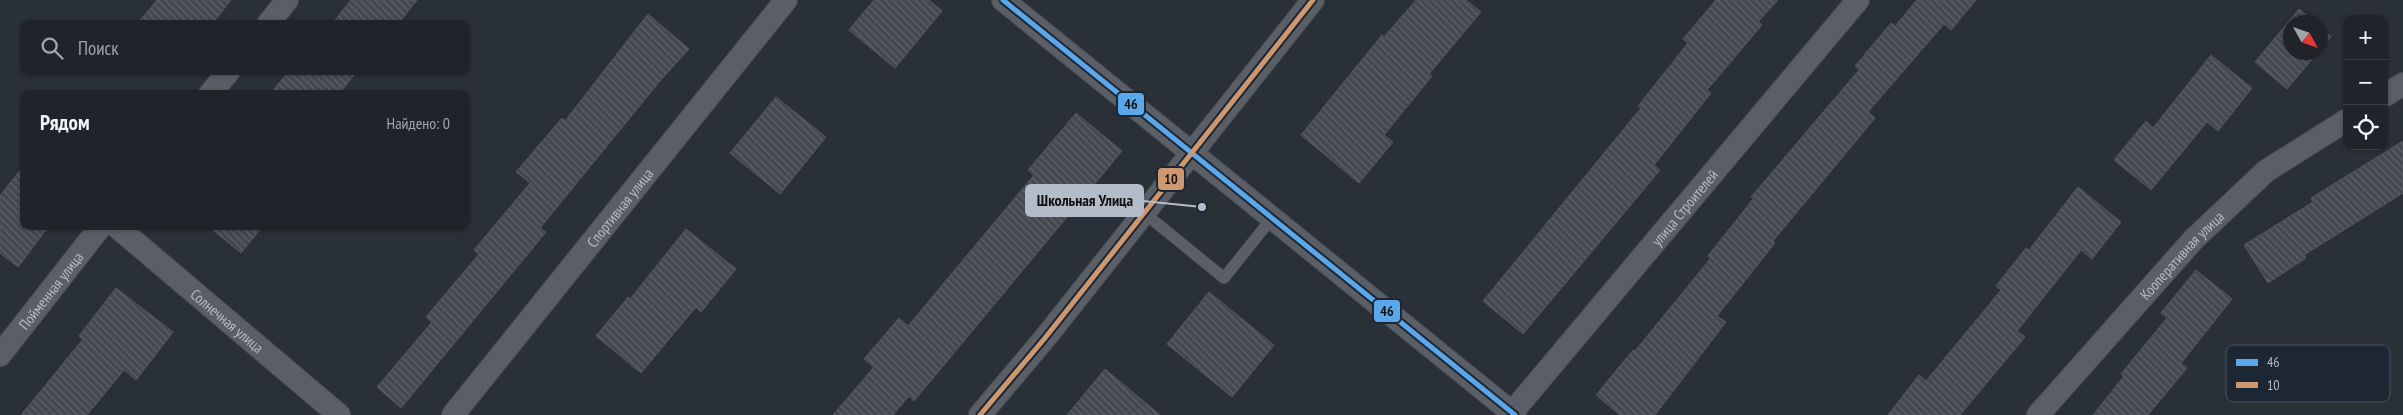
<!DOCTYPE html>
<html lang="ru">
<head>
<meta charset="utf-8">
<style>
  :root { --surface:#20242a; --page:#282c32; --text:#f1f3f6; --muted:#a2a4a8; --line:#3d4147 }
  body { margin:0; font-family:"PT Sans Narrow",sans-serif; background:var(--page); color:var(--text) }
  .controls { position:absolute; right:15px; top:15px; display:grid; overflow:hidden; border-radius:10px; box-shadow:0 1px 4px #0004 }
  .controls button { width:45px; height:45px; display:grid; place-items:center; padding:0; border:0; border-bottom:1px solid var(--line); background:var(--surface); color:var(--text); font:25px sans-serif }
  .compass { position:absolute; left:2283px; top:15px; width:45px; height:45px; border-radius:50%; background:var(--surface); box-shadow:0 1px 4px #0004; rotate:130deg }
  .list { margin:0; padding:0; list-style:none }
  h2 { display:flex; justify-content:space-between; align-items:center; height:65px; margin:0; padding:0 20px; font-size:21px }
  h2 small { font-size:16px; font-weight:400; color:var(--muted) }
  .icon { flex:none; width:28px; height:28px; fill:none; stroke:currentColor; stroke-width:2; stroke-linecap:round; stroke-linejoin:round }
  .map { position:relative; flex:none; width:2403px; height:415px; overflow:hidden }
  .search { position:absolute; background:var(--surface); box-shadow:0 1px 4px #0004; left:20px; top:20px; width:450px; height:55px; display:flex; align-items:center; gap:12px; box-sizing:border-box; padding:0 18px; border-radius:10px; color:var(--muted); font-size:19px }
  .panel { position:absolute; background:var(--surface); box-shadow:0 1px 4px #0004; left:20px; top:90px; width:450px; height:140px; border-radius:10px }
  .map>svg:first-child { display:block }
  .building { fill:url(#building-back-hatch); stroke:#52575f }
  .lines { fill:none; stroke-linecap:round; stroke-linejoin:round }
  .service-casing { stroke:#484c53; stroke-width:12 }
  .minor-casing { stroke:#484c53; stroke-width:24 }
  .service { stroke:#5a5e66; stroke-width:11 }
  .minor { stroke:#5a5e66; stroke-width:22 }
  .bus-1-casing { stroke:#1d2633; stroke-width:9 }
  .bus-2-casing { stroke:#1d2633; stroke-width:9 }
  .bus-1 { stroke:#5aa8eb; stroke-width:5 }
  .bus-2 { stroke:#cd976f; stroke-width:5 }
  .labels { text-anchor:middle; dominant-baseline:central; stroke-width:4; stroke-linejoin:round; paint-order:stroke }
  .street-label { font-size:15px; fill:#b4bcc9; stroke:#1d2633 }
  .key { fill:#1d2633; stroke:#4a5360; stroke-width:1 }
  .key-label { font-size:14px; fill:#b4bcc9 }
  .leader { fill:none; stroke:#b4bcc9; stroke-width:2 }
  .callout-dot { fill:#b4bcc9; stroke:#1d2633; stroke-width:2 }
  .callout { fill:#b4bcc9; stroke:#b4bcc9; stroke-width:2 }
  .callout-label { font-size:16px; text-anchor:middle; font-weight:bold; fill:#111 }
  .line-badge { stroke:#1d2633; stroke-width:2 }
  .pale-badge-label { font-size:14px; text-anchor:middle; font-weight:bold; fill:#111 }
</style>
</head>
<body>
<div class="map">
<svg width="2403" height="415" viewBox="0 0 2403 415">
  <defs>
    <pattern id="building-back-hatch" width="6" height="6" patternUnits="userSpaceOnUse" patternTransform="scale(1.25)"><rect width="6" height="6" fill="#444950"/><path d="M-1 5l2 2M0 0l6 6M5-1l2 2" fill="none" stroke="#5d6168"/></pattern>
  </defs>
  <rect width="100%" height="100%" fill="#2a3038"/>
  <g class="building">
    <polygon points="157,0 231,0 212,24 137,24"/>
    <polygon points="351,0 417,0 398,24 332,24"/>
    <polygon points="874,0 929,0 942,11 895,68 849,30"/>
    <polygon points="1416,0 1466,0 1481,12 1429,74 1432,76 1384,135 1393,142 1359,183 1301,135 1382,35 1384,37"/>
    <polygon points="1716,0 1778,0 1758,22 1762,25 1707,90 1711,93 1654,165 1660,170 1523,334 1483,301 1641,108 1638,106 1688,43 1683,39"/>
    <polygon points="1917,0 1976,0 1951,30 1944,24 1868,112 1875,118 1773,241 1775,243 1717,316 1726,322 1655,415 1620,415 1596,395 1633,350 1635,351 1710,259 1708,256 1753,199 1751,197 1859,70 1855,66 1891,23 1895,26"/>
    <polygon points="2299,9 2316,22 2290,22 2290,52 2318,52 2287,89 2255,62"/>
    <polygon points="648,14 689,49 660,81 540,228 546,232 401,408 377,387 432,322 426,317 479,254 474,250 530,183 516,172 562,118 565,121"/>
    <polygon points="2320,26 2331,37 2320,49"/>
    <polygon points="2211,55 2252,88 2218,131 2207,122 2151,190 2114,160 2146,121 2153,128"/>
    <polygon points="289,71 357,71 339,94 270,94"/>
    <polygon points="776,97 826,137 780,194 730,153"/>
    <polygon points="1076,113 1122,151 914,401 909,396 893,415 833,415 874,367 864,359 899,318 908,326 1034,175 1028,170"/>
    <polygon points="2403,141 2403,193 2304,255 2306,258 2268,283 2244,245 2313,202 2311,198"/>
    <polygon points="24,165 24,226 49,226 18,267 0,253 0,196"/>
    <polygon points="2078,187 2121,222 2092,259 2081,250 2017,331 2025,337 1960,415 1888,415 1919,375 1926,381 2001,290 1996,286 2026,248 2029,250"/>
    <polygon points="208,226 263,226 241,253"/>
    <polygon points="686,229 736,269 701,312 696,307 641,373 596,336 628,297 630,299"/>
    <polygon points="2196,270 2232,299 2181,363 2187,368 2148,415 2093,415 2124,376 2121,374 2167,318 2161,313"/>
    <polygon points="116,288 173,332 136,380 124,370 87,415 21,415 83,339 79,336"/>
    <polygon points="1209,292 1274,345 1232,397 1167,344"/>
    <polygon points="1105,369 1160,415 1067,415"/>
  </g>
  <g class="lines">
    <defs>
      <polyline id="service" points="1143,212 1224,278 1272,218"/>
      <g id="minor">
        <polyline points="1003,0 1515,415"/>
        <polyline points="268,24 287,0"/>
        <polyline points="210,94 229,71"/>
        <polyline points="2384,96 2403,84"/>
        <path id="s1" d="M 116,226 L 339,415"/>
        <path id="s2" d="M 0,355 L 101,226"/>
        <path id="s3" d="M 453,415 L 786,0"/>
        <polyline points="980,415 1045,338 1313,0"/>
        <path id="s4" d="M 1510,415 L 1858,0"/>
        <path id="s5" d="M 2038,415 L 2193,240 L 2266,171 L 2347,120"/>
      </g>
    </defs>
    <use href="#service" class="service-casing"/>
    <use href="#minor" class="minor-casing"/>
    <use href="#service" class="service"/>
    <use href="#minor" class="minor"/>
    <defs>
      <polyline id="bus-1" points="1003,0 1515,415"/>
      <polyline id="bus-2" points="980,415 1045,338 1313,0"/>
    </defs>
    <use href="#bus-1" class="bus-1-casing"/>
    <use href="#bus-2" class="bus-2-casing"/>
    <use href="#bus-1" class="bus-1"/>
    <use href="#bus-2" class="bus-2"/>
  </g>
  <g class="labels">
    <g class="street-label">
      <text stroke="none"><textPath href="#s4" startOffset="271">улица Строителей</textPath></text>
      <text stroke="none"><textPath href="#s3" startOffset="266">Спортивная улица</textPath></text>
      <text stroke="none"><textPath href="#s5" startOffset="215">Кооперативная улица</textPath></text>
      <text stroke="none"><textPath href="#s2" startOffset="82">Пойменная улица</textPath></text>
      <text stroke="none"><textPath href="#s1" startOffset="146">Солнечная улица</textPath></text>
    </g>
  </g>
  <rect x="2226" y="345" width="164" height="57" rx="8" class="key"/>
  <rect x="2236" y="359" width="22" height="7" fill="#5aa8eb"/>
  <rect x="2236" y="382" width="22" height="6" fill="#cd976f"/>
  <g class="key-label">
    <text x="2267" y="367">46</text>
    <text x="2267" y="390">10</text>
  </g>
  <path class="leader" d="M1202 207L1143 201"/>
  <circle class="callout-dot" cx="1202" cy="207" r="5"/>
  <rect class="callout" x="1026" y="185" width="117" height="31" rx="5"/>
  <g class="callout-label">
    <text x="1085" y="206">Школьная Улица</text>
  </g>
  <g class="line-badge">
    <rect x="1117" y="92" width="28" height="24" rx="5" fill="#5aa8eb"/>
    <rect x="1157" y="167" width="28" height="24" rx="5" fill="#cd976f"/>
    <rect x="1373" y="299" width="28" height="24" rx="5" fill="#5aa8eb"/>
  </g>
  <g class="pale-badge-label">
    <text x="1131" y="109">46</text>
    <text x="1171" y="184">10</text>
    <text x="1387" y="316">46</text>
  </g>
</svg>
<div class="controls">
<button>+</button>
<button>−</button>
<button><svg class="icon" aria-label="locate" viewBox="0 0 24 24"><circle cx="12" cy="12" r="6"/><path d="M12 2v4M12 18v4M2 12h4M18 12h4"/></svg></button>
</div>
<svg class="compass" viewBox="-18 -18 36 36"><path d="M0-13l5 13h-10z" fill="#e53935"/><path d="M0 13l5-13h-10z" fill="#a2a4a8"/></svg>
<div class="search"><svg class="icon" aria-label="search" viewBox="0 0 24 24"><circle cx="10" cy="10" r="6"/><path d="M15 15l6 6"/></svg>Поиск</div>
<section class="panel">
<h2>Рядом<small>Найдено: 0</small></h2>
<ul class="list">
</ul>
</section>
</div>
</body>
</html>
